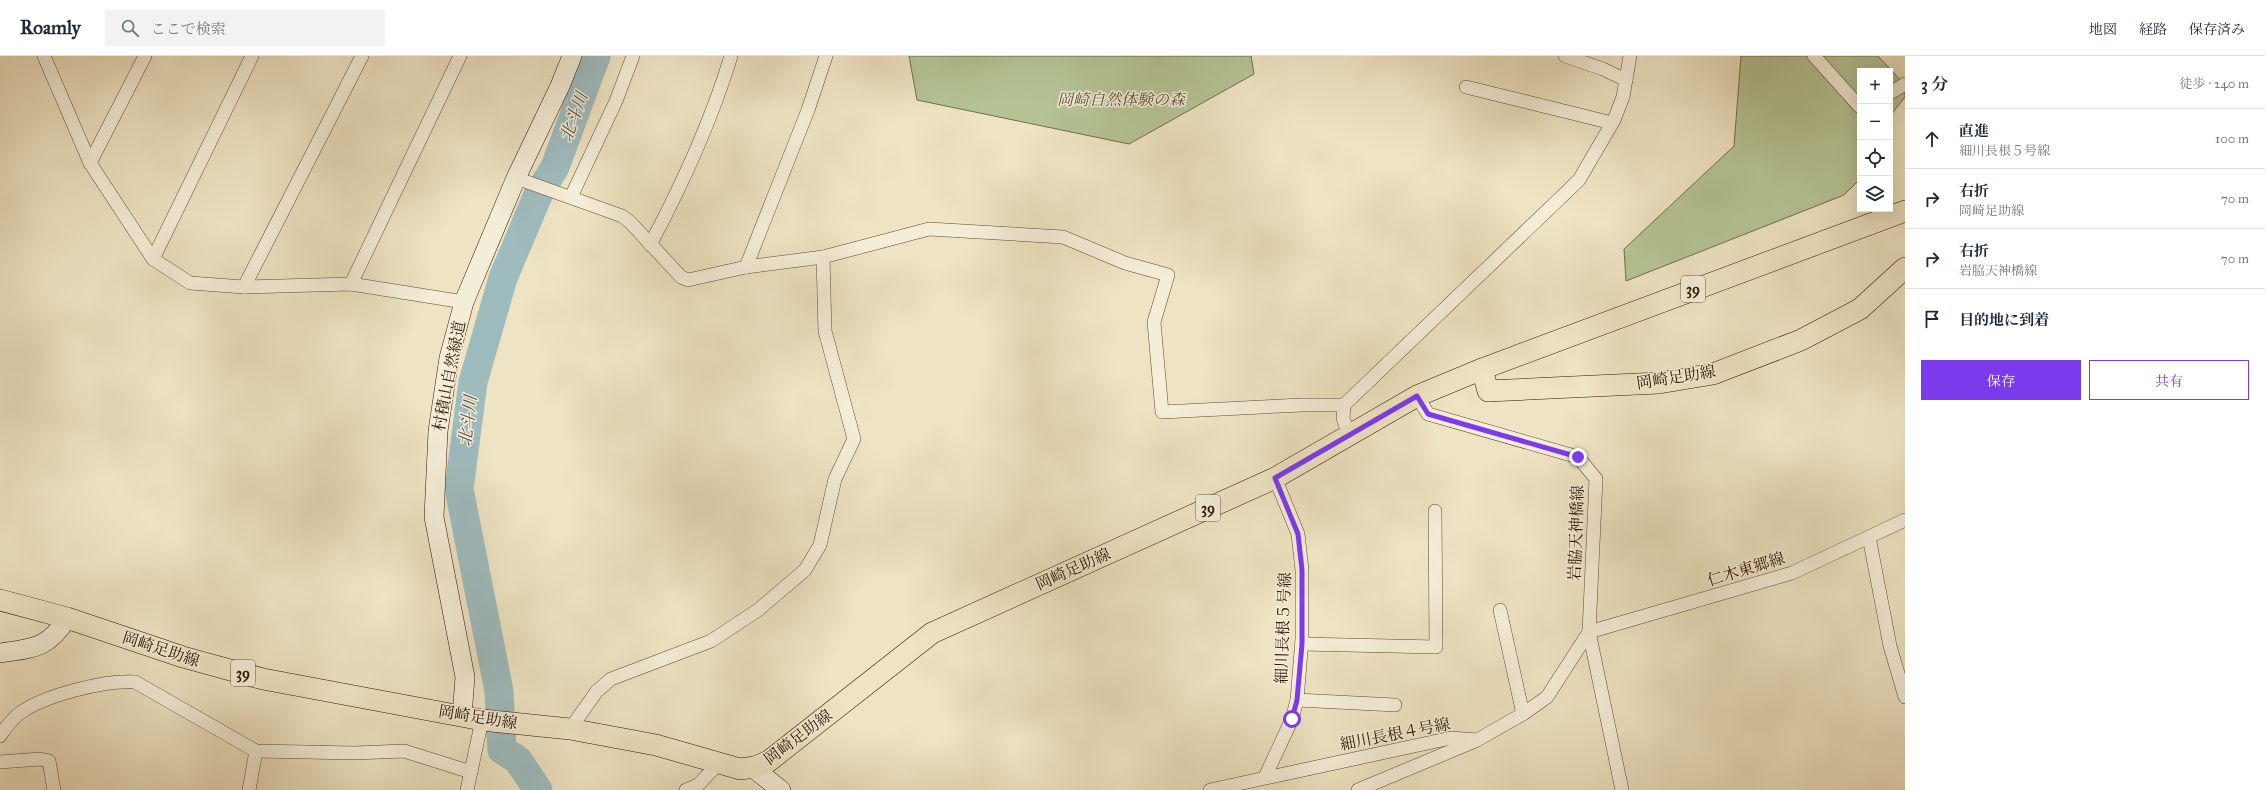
<!DOCTYPE html>
<html lang="ja">
<head>
<meta charset="utf-8">
<style>
  :root { --surface:#fff; --page:#f2f2f3; --text:#1f2937; --muted:#747a83; --line:#e0e1e3; --accent:#7c3aed }
  body { margin:0; font-family:"IM FELL Great Primer","Noto Serif JP",serif; background:var(--page); color:var(--text) }
  .controls { position:absolute; right:12px; top:12px; display:grid; overflow:hidden; border-radius:0px; box-shadow:0 4px 16px #0002 }
  .controls button { width:36px; height:36px; display:grid; place-items:center; padding:0; border:0; border-bottom:1px solid var(--line); background:var(--surface); color:var(--text); font:20px sans-serif }
  .stop { position:absolute; width:12px; height:12px; margin:-9px; border:3px solid #7c3aed; border-radius:50%; background:#fff }
  .stop.end { background:#7c3aed; border-color:#fff; box-shadow:0 1px 4px #0008 }
  .list { margin:0; padding:0; list-style:none }
  h2 { display:flex; justify-content:space-between; align-items:center; height:52px; margin:0; padding:0 16px; font-size:17px }
  h2 small { font-size:13px; font-weight:400; color:var(--muted) }
  .list li { display:grid; grid-template-columns:26px 1fr auto; gap:12px; align-items:center; box-sizing:border-box; height:60px; padding:0 16px; border-top:1px solid var(--line) }
  .list b { display:block; font-size:15px; white-space:nowrap }
  .list p { margin:0; font-size:13px; white-space:nowrap; color:var(--muted) }
  .list em { font-size:13px; font-style:normal; color:var(--muted) }
  .actions { display:flex; gap:8px; padding:12px 16px }
  .actions a { flex:1; padding:9px 0; border:1px solid var(--accent); border-radius:0px; text-align:center; font-size:14px; color:var(--accent) }
  .actions .main { background:var(--accent); color:#fff }
  .icon { flex:none; width:22px; height:22px; fill:none; stroke:currentColor; stroke-width:2; stroke-linecap:round; stroke-linejoin:round }
  .map { position:relative; flex:none; width:1905px; height:734px; overflow:hidden }
  header { display:flex; align-items:center; gap:24px; box-sizing:border-box; height:56px; padding:0 20px; background:var(--surface); border-bottom:1px solid var(--line) }
  header strong { font-size:19px }
  nav { display:flex; gap:22px; margin-inline-start:auto; font-size:14px }
  .search { width:280px; height:36px; background:var(--page); display:flex; align-items:center; gap:10px; box-sizing:border-box; padding:0 14px; border-radius:0px; color:var(--muted); font-size:15px }
  main { display:flex }
  aside { flex:1; background:var(--surface) }
  .map>svg:first-child { display:block }
  .green { fill:#b5c495; stroke:#726c4c }
  .lines { fill:none; stroke-linecap:round; stroke-linejoin:round }
  .river { stroke:#9ebbbe; stroke-width:29 }
  .street-casing { stroke:#604832; stroke-width:14 }
  .secondary-casing { stroke:#301502; stroke-width:20 }
  .primary-casing { stroke:#301502; stroke-width:22 }
  .street { stroke:#f4edd7; stroke-width:13 }
  .secondary { stroke:#f4edd7; stroke-width:19 }
  .primary { stroke:#eee3c2; stroke-width:21 }
  .route { stroke:#7c3aed; stroke-width:5 }
  .labels { text-anchor:middle; dominant-baseline:central; stroke-width:3; stroke-linejoin:round; paint-order:stroke }
  .shield { fill:#f4edd7; stroke:#6b5642; stroke-width:1 }
  .shield-label { font-size:15px; font-weight:bold; fill:#301502 }
  .park-label { font-size:16px; font-style:italic; fill:#5f5235; stroke:#f4edd7 }
  .street-label { font-size:16px; fill:#301502; stroke:#f4edd7 }
  .water-label { font-size:17px; font-style:italic; fill:#564f44; stroke:#f4edd7 }
</style>
</head>
<body>
<header>
<strong>Roamly</strong>
<div class="search"><svg class="icon" aria-label="search" viewBox="0 0 24 24"><circle cx="10" cy="10" r="6"/><path d="M15 15l6 6"/></svg>ここで検索</div>
<nav><a>地図</a><a>経路</a><a>保存済み</a></nav>
</header>
<main>
<div class="map">
<svg width="1905" height="734" viewBox="0 0 1905 734">
  <rect width="100%" height="100%" fill="#eee3c2"/>
  <filter id="stains"><feTurbulence type="fractalNoise" baseFrequency=".005" numOctaves="4"/><feColorMatrix values="0 0 0 0 .2 0 0 0 0 .09 0 0 0 0 .02 0 0 0 .5 -.17"/></filter>
  <radialGradient id="worn" r=".72"><stop offset=".6" stop-color="#630" stop-opacity="0"/><stop offset="1" stop-color="#630" stop-opacity=".3"/></radialGradient>
  <g class="green">
    <polygon points="909,0 1251,0 1254,18 1129,88 917,44"/>
    <polygon points="1741,0 1878,0 1905,29 1905,41 1890,60 1890,15 1860,15 1860,123 1844,139 1626,225 1624,193 1734,90"/>
  </g>
  <g class="lines">
    <polyline class="river" points="538,734 518,704 502,694 499,635 459,433 473,326 503,222 538,139 555,111 596,0"/>
    <defs>
      <g id="street">
        <polyline points="44,0 90,107 153,203 190,227 244,231 351,228 464,246"/>
        <polyline points="1565,0 1603,13 1626,24"/>
        <polyline points="1814,0 1860,51"/>
        <polyline points="1466,31 1612,67"/>
        <polyline points="1890,37 1905,28"/>
        <polyline points="90,107 145,0"/>
        <polyline points="516,122 622,160 630,166 681,221 688,224 746,211 823,201 929,173 1063,181 1125,207 1168,219 1154,266 1162,356 1302,349 1344,349"/>
        <polyline points="571,141 616,45 633,0"/>
        <path d="M 650,189 C 682,129 711,66 731,0"/>
        <polyline points="153,203 252,0"/>
        <polyline points="746,211 808,54 826,0"/>
        <polyline points="351,228 460,0"/>
        <polyline points="244,231 362,0"/>
        <polyline points="1417,340 1428,358 1578,401 1596,423 1589,576 1622,734"/>
        <polyline points="1349,379 1343,362 1344,349 1579,124 1614,64 1623,41 1630,0"/>
        <polyline points="1869,481 1890,590 1905,641"/>
        <polyline points="1500,554 1523,658"/>
        <polyline points="1589,576 1792,517 1905,464"/>
        <polyline points="1302,588 1436,591 1435,455"/>
        <polyline points="1297,644 1395,649"/>
        <polyline points="570,673 597,635 611,623 711,585 758,554 805,514 820,489 835,423 854,383 825,275 823,201"/>
        <path d="M 0,680 C 6,671 12,663 20,657 C 45,639 105,624 135,626 L 256,695 L 355,697 L 404,695 L 471,716"/>
        <polyline points="0,706 40,703 49,705 54,734"/>
        <polyline points="1265,721 1292,663 1297,644 1302,583 1302,514 1298,478 1275,422"/>
        <polyline points="249,734 256,695"/>
        <polyline points="467,734 482,664"/>
        <polyline points="686,734 698,729 720,706"/>
        <polyline points="1210,734 1451,682 1477,684 1523,658 1547,641 1589,576"/>
        <polyline points="1358,734 1475,685"/>
      </g>
      <g id="secondary">
        <path d="M 0,597 C 33,592 48,593 67,562"/>
        <polyline points="462,660 465,621 434,461 438,375 449,302 464,246 516,122 560,30 572,0"/>
        <polyline points="753,712 781,734"/>
      </g>
      <g id="primary">
        <polyline points="1482,313 1905,155"/>
        <polyline points="0,544 67,562 183,601 263,623 482,664 570,673 656,689 740,713 755,711 769,705 932,577 1275,422 1417,340 1482,313 1488,335 1659,327 1713,318 1801,284 1860,253 1905,212"/>
      </g>
    </defs>
    <use href="#street" class="street-casing"/>
    <use href="#secondary" class="secondary-casing"/>
    <use href="#primary" class="primary-casing"/>
    <use href="#street" class="street"/>
    <use href="#secondary" class="secondary"/>
    <use href="#primary" class="primary"/>
  </g>
  <g class="lines">
    <polyline class="route" points="1292,663 1297,644 1302,588 1302,514 1298,478 1275,422 1417,340 1428,358 1578,401"/>
  </g>
  <g class="labels">
    <g class="shield">
      <rect x="1681" y="220" width="24" height="26" rx="3"/>
      <rect x="1196" y="439" width="24" height="26" rx="3"/>
      <rect x="231" y="604" width="24" height="26" rx="3"/>
    </g>
    <g class="shield-label">
      <text x="1693" y="233">39</text>
      <text x="1208" y="452">39</text>
      <text x="243" y="617">39</text>
    </g>
    <g class="park-label">
      <text x="1121" y="43">岡崎自然体験の森</text>
    </g>
    <g class="street-label">
      <text transform="translate(449 320) rotate(-79)">村積山自然緑道</text>
      <text transform="translate(1676 321) rotate(-9)">岡崎足助線</text>
      <text transform="translate(1576 477) rotate(-88)">岩脇天神橋線</text>
      <text transform="translate(1073 513) rotate(-24)">岡崎足助線</text>
      <text transform="translate(1746 513) rotate(-17)">仁木東郷線</text>
      <text transform="translate(1283 572) rotate(-88)">細川長根５号線</text>
      <text transform="translate(161 593) rotate(18)">岡崎足助線</text>
      <text transform="translate(478 661) rotate(9)">岡崎足助線</text>
      <text transform="translate(1395 678) rotate(-11)">細川長根４号線</text>
      <text transform="translate(798 681) rotate(-37)">岡崎足助線</text>
    </g>
    <g class="water-label">
      <text transform="translate(574 61) rotate(-70)">北斗川</text>
      <text transform="translate(468 365) rotate(-83)">北斗川</text>
    </g>
  </g>
  <rect width="100%" height="100%" filter="url(#stains)"/>
  <rect width="100%" height="100%" fill="url(#worn)"/>
</svg>
<div class="controls">
<button>+</button>
<button>−</button>
<button><svg class="icon" aria-label="locate" viewBox="0 0 24 24"><circle cx="12" cy="12" r="6"/><path d="M12 2v4M12 18v4M2 12h4M18 12h4"/></svg></button>
<button><svg class="icon" aria-label="layers" viewBox="0 0 24 24"><path d="M12 4l9 5-9 5-9-5zM3 14l9 5 9-5"/></svg></button>
</div>
<div class="stop" style="left:1292px;top:663px"></div>
<div class="stop end" style="left:1578px;top:401px"></div>
</div>
<aside>
<h2>3 分<small>徒歩 · 240 m</small></h2>
<ul class="list">
<li><svg class="icon" aria-label="ahead" viewBox="0 0 24 24"><path d="M12 20V5M6 11l6-6 6 6"/></svg><div><b>直進</b><p>細川長根５号線</p></div><em>100 m</em></li>
<li><svg class="icon" aria-label="right" viewBox="0 0 24 24"><path d="M7 20v-9h11M14 6l5 5-5 5"/></svg><div><b>右折</b><p>岡崎足助線</p></div><em>70 m</em></li>
<li><svg class="icon" aria-label="right" viewBox="0 0 24 24"><path d="M7 20v-9h11M14 6l5 5-5 5"/></svg><div><b>右折</b><p>岩脇天神橋線</p></div><em>70 m</em></li>
<li><svg class="icon" aria-label="arrive" viewBox="0 0 24 24"><path d="M6 21V4h12l-3 4 3 4H6"/></svg><div><b>目的地に到着</b></div></li>
</ul>
<div class="actions"><a class="main">保存</a><a>共有</a></div>
</aside>
</main>
</body>
</html>
